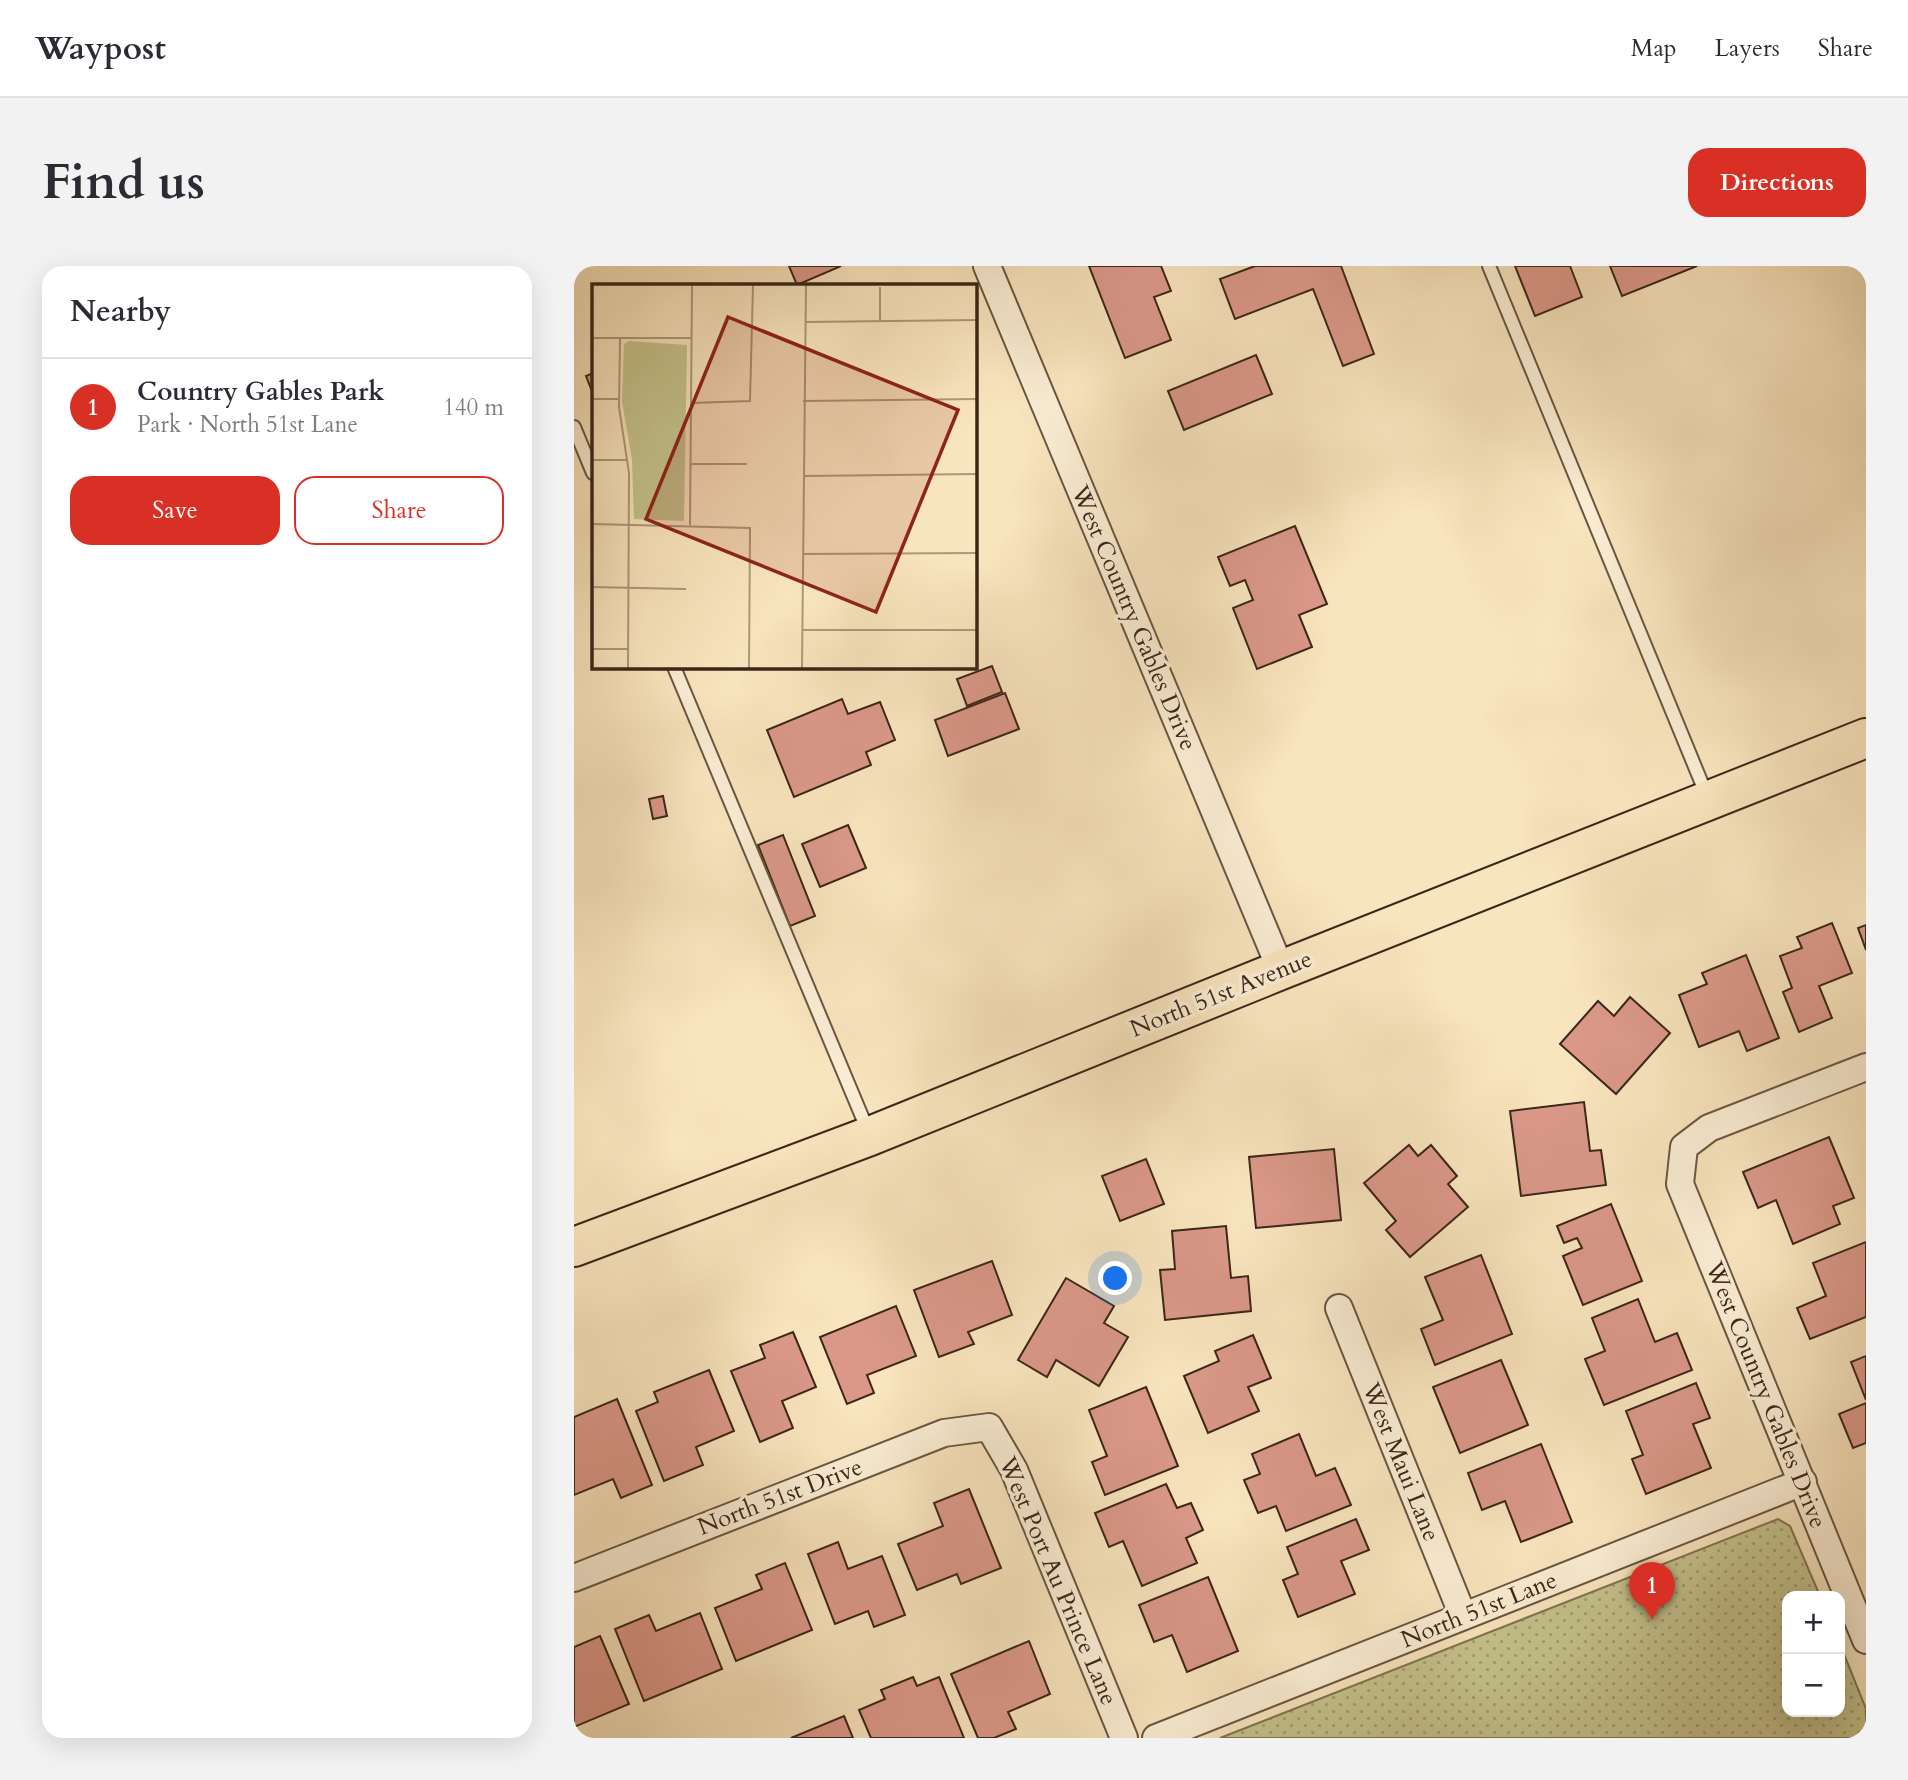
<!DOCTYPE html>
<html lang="en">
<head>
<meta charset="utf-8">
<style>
  :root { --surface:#fff; --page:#f2f2f3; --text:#2b2b33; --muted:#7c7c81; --line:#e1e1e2; --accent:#d93025 }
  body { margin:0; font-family:Cardo,serif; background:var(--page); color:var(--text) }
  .controls { position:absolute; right:21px; bottom:21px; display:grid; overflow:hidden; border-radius:14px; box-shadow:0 7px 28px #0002 }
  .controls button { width:63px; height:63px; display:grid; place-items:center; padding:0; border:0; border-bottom:2px solid var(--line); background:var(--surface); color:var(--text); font:35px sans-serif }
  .you { position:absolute; left:542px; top:1013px; width:24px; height:24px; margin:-18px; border:5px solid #fff; border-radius:50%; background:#1a73e8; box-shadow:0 0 0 10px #1a73e833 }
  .badge { display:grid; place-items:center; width:46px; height:46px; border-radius:50%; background:var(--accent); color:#fff; font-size:23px; font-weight:700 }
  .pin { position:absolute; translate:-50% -58px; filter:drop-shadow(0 2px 4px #0008) }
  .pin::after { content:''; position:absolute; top:37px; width:24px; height:21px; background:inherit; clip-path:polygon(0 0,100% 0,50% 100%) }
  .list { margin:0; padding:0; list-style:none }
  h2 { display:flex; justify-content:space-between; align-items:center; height:91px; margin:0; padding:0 28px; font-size:30px }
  h2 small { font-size:23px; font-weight:400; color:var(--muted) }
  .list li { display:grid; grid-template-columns:46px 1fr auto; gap:21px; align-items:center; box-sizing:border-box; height:98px; padding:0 28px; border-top:2px solid var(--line) }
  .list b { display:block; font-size:26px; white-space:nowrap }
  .list p { margin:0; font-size:23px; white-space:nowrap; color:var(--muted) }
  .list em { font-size:23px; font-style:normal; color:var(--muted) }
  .actions { display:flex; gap:14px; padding:21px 28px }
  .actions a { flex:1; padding:16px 0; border:2px solid var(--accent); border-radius:21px; text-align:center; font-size:24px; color:var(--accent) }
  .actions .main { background:var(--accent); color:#fff }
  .map { position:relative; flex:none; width:1292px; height:1472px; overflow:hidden; border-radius:21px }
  header { display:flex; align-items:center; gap:42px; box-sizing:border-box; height:98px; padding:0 35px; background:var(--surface); border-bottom:2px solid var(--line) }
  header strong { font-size:33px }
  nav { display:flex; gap:38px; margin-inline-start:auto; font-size:24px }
  .intro { display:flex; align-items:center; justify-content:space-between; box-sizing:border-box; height:168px; padding:0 42px }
  h1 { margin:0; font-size:49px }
  .button { padding:18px 32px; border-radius:21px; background:var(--accent); color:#fff; font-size:24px; font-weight:700 }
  main { display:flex; gap:42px; padding:0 42px }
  aside { flex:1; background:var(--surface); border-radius:21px; box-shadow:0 7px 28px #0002 }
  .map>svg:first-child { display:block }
  .park { fill:url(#park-dots); stroke:#807452; stroke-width:2 }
  .building { fill:#db9889; stroke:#3b2619; stroke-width:2 }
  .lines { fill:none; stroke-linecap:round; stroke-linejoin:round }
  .lane-casing { stroke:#6a5642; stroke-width:16 }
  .street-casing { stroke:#6a5642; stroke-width:30 }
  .primary-casing { stroke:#3b2619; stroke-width:42 }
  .lane { stroke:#faedd4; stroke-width:12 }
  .street { stroke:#faedd4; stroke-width:26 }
  .primary { stroke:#f8e4bd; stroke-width:38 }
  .labels { text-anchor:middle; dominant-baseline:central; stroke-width:7; stroke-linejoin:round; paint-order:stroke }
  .street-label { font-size:24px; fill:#3b2619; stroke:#faedd4 }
  .inset-road { fill:none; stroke:#ac987b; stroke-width:2 }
  .view { fill:#8f2418; fill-opacity:0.15; stroke:#8f2418; stroke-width:3.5 }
  .inset-edge { fill:none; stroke:#3b2619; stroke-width:3.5 }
</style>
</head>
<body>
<header>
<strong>Waypost</strong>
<nav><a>Map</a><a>Layers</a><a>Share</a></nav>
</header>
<div class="intro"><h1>Find us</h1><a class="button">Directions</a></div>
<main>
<aside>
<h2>Nearby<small></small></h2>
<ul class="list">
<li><span class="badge">1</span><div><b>Country Gables Park</b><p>Park · North 51st Lane</p></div><em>140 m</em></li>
</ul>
<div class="actions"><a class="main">Save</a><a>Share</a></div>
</aside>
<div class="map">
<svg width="1292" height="1472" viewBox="0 0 1292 1472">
  <defs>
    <pattern id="park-dots" width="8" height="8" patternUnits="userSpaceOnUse" patternTransform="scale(1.75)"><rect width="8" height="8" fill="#c4c28c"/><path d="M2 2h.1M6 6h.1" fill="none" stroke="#a09d72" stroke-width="1.8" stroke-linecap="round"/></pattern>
  </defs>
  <rect width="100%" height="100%" fill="#f8e4bd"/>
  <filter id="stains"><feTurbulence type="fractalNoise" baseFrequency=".00286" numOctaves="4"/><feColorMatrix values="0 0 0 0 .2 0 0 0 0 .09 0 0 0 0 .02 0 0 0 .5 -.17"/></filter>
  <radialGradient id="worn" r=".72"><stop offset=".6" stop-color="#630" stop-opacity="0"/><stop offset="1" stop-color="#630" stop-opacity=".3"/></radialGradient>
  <polygon class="park" points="1204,1253 1216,1260 1246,1330 1213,1330 1213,1446 1266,1446 1266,1378 1292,1443 1292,1472 646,1472"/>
  <g class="building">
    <polygon points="215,0 267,0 223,19"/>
    <polygon points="515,0 587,0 597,25 580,31 597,74 551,92"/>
    <polygon points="681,0 767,0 800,88 769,100 739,23 661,53 646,13"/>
    <polygon points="941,0 996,0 1008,31 961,50"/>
    <polygon points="1036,0 1123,0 1048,30"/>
    <polygon points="682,89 698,128 610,164 594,125"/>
    <polygon points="19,107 19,128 12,110"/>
    <polygon points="721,260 753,338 725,349 738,381 683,403 659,342 679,334 671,314 656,320 644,291"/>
    <polygon points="418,400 428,426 393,440 383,413"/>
    <polygon points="431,427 445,463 374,490 361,454"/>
    <polygon points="268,433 274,448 306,436 321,474 292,486 297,499 220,531 193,464"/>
    <polygon points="89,530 93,550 79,553 75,533"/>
    <polygon points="274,559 292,602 246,621 228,578"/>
    <polygon points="209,569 241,650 216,660 184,579"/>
    <polygon points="1258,657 1278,707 1245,720 1258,752 1225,766 1209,726 1218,722 1206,690 1228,682 1223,671"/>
    <polygon points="1292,659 1292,684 1284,662"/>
    <polygon points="1172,689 1205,772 1173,785 1165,765 1125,781 1105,729 1133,718 1128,707"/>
    <polygon points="1056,731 1096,767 1042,828 986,778 1024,735 1040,750"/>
    <polygon points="1010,836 1016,885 1027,884 1032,919 947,930 936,845"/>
    <polygon points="1255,871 1280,932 1259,940 1266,958 1219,978 1202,934 1184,942 1169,906"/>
    <polygon points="835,879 844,890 857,879 883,910 874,918 894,941 836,991 812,964 822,955 790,917"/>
    <polygon points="760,883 767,954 682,962 675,891"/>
    <polygon points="572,893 590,938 546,955 528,910"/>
    <polygon points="1037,938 1068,1015 1009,1039 989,990 1008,982 1003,972 990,977 983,960"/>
    <polygon points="652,960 657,1012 674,1010 677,1045 591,1054 586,1004 601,1003 598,965"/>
    <polygon points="1292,976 1292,1051 1236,1073 1223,1042 1252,1030 1239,997"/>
    <polygon points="907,989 938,1068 861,1099 847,1063 869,1054 851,1011"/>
    <polygon points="418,995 438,1049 394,1066 400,1078 365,1091 340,1024"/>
    <polygon points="492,1012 540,1040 530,1057 554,1071 525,1120 482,1094 473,1111 444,1094"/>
    <polygon points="1064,1033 1081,1076 1103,1067 1118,1104 1030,1139 1011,1093 1031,1085 1018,1052"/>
    <polygon points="322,1040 342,1090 293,1109 300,1127 273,1138 246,1071"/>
    <polygon points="219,1066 242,1121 208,1135 219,1162 186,1176 157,1105 191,1092 186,1079"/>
    <polygon points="679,1069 697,1112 674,1121 685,1145 634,1167 610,1110 645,1095 641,1085"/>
    <polygon points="1292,1090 1292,1134 1277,1096"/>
    <polygon points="927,1094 954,1159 886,1187 859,1121"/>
    <polygon points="135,1104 160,1165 122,1181 129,1199 90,1215 62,1145 84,1136 80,1126"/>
    <polygon points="1122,1117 1136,1152 1119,1158 1137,1202 1072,1228 1058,1193 1069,1189 1052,1145"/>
    <polygon points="572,1121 604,1200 531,1229 518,1196 533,1190 515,1144"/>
    <polygon points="43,1133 78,1219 47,1232 39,1213 0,1229 0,1151"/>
    <polygon points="1292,1137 1292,1177 1279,1182 1265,1148"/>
    <polygon points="725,1168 742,1210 761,1202 777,1239 712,1265 702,1240 684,1247 670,1214 686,1208 678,1188"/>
    <polygon points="967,1178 998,1256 947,1276 931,1235 908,1244 894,1207"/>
    <polygon points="592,1218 603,1242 617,1237 629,1264 612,1272 623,1297 568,1320 549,1275 535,1281 521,1247"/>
    <polygon points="395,1223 427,1302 387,1318 383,1308 343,1324 324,1278 369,1260 360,1237"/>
    <polygon points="782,1253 795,1284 767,1295 781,1328 724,1351 709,1314 724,1308 713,1281"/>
    <polygon points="264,1276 274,1303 308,1290 331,1349 300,1361 294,1345 261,1358 234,1288"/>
    <polygon points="211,1297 238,1364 162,1395 141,1342 188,1323 182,1309"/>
    <polygon points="634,1311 664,1385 613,1406 598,1369 580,1376 565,1339"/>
    <polygon points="126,1347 148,1403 70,1435 41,1363 75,1349 82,1365"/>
    <polygon points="26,1370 55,1438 0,1461 0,1381"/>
    <polygon points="455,1375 476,1428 434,1446 442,1463 420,1472 404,1472 377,1408"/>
    <polygon points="339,1411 343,1420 365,1411 390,1472 297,1472 285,1444 311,1433 307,1424"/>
    <polygon points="270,1450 279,1472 217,1472"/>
  </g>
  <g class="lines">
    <defs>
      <g id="lane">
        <polyline points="915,0 1133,530"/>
        <polyline points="0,161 19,207"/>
        <polyline points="100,401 294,865"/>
      </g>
      <g id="street">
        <polyline points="413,0 707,704"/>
        <polyline points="1292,801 1135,862 1110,881 1106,918 1292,1374"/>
        <polyline points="765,1042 889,1350"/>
        <polyline points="0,1312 370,1167 415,1161 440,1204 550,1472"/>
        <polyline points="582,1472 1229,1216"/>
      </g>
      <polyline id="primary" points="0,981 296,870 707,704 1292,472"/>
    </defs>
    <use href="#lane" class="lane-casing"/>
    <use href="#street" class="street-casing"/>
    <use href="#primary" class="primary-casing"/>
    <use href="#lane" class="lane"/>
    <use href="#street" class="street"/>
    <use href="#primary" class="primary"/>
  </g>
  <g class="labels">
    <g class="street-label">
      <text transform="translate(560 352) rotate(67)">West Country Gables Drive</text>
      <text transform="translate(647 728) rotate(-22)">North 51st Avenue</text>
      <text transform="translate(1192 1129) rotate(68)">West Country Gables Drive</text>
      <text transform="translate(827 1196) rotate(68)">West Maui Lane</text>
      <text transform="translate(206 1231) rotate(-21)">North 51st Drive</text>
      <text transform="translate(484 1315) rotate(67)">West Port Au Prince Lane</text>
      <text transform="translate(905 1344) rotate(-22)">North 51st Lane</text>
    </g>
  </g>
  <g transform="translate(18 18)">
    <rect width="385" height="385" fill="#f8e4bd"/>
    <path d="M 37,57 L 95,61 L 92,237 L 42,235 L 40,176 L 30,117 L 32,60 Z" fill="#c4c28c"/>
    <path class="inset-road" d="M 288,3 L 288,37M 213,38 L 385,36M 0,54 L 99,54M 28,54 L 27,123 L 37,189 L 36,384M 0,115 L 27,115M 211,117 L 385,115M 99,119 L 158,117 L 161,1M 0,176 L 36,176M 99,180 L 155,180M 211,192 L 385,190M 0,240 L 158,244 L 157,384M 98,241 L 100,1M 211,270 L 385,269M 0,303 L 94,305M 210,346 L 385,346M 0,365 L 36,365M 210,384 L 214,1"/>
    <path class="view" d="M 136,33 L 366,126 L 284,328 L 54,235 Z"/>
    <rect width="385" height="385" class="inset-edge"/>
  </g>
  <rect width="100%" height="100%" filter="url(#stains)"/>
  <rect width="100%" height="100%" fill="url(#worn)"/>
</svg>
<div class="controls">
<button>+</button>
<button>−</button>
</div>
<div class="you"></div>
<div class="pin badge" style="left:1078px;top:1354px">1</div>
</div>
</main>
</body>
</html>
